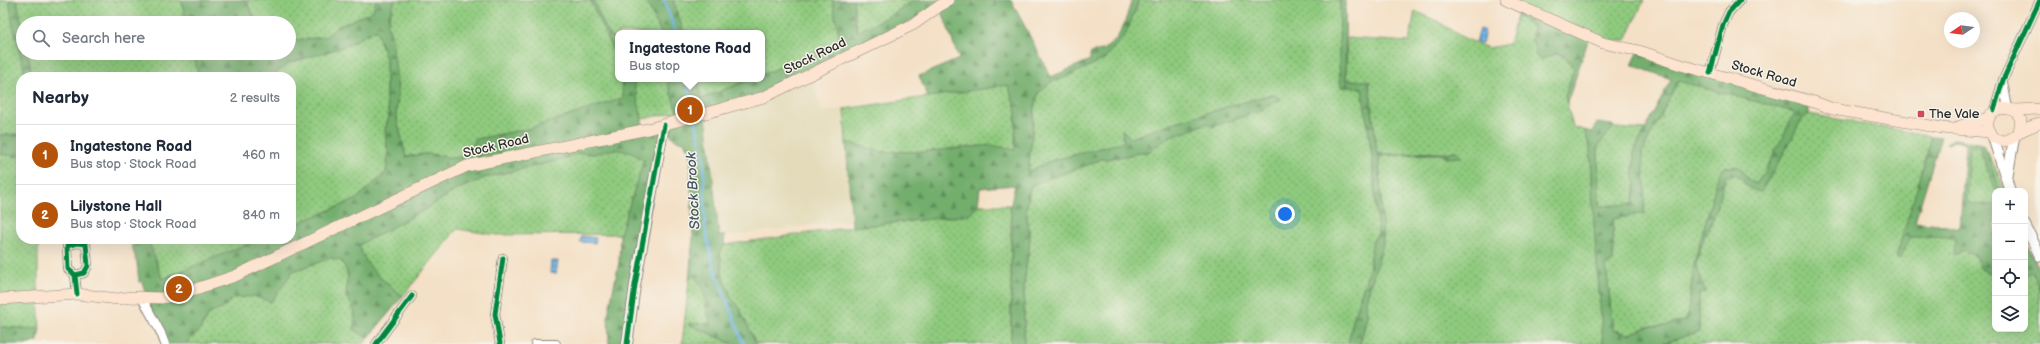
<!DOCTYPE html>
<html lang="en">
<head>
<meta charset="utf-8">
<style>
  :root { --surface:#fff; --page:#f6f6f7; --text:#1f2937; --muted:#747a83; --line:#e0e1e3; --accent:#b45309 }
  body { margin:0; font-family:"Balsamiq Sans",sans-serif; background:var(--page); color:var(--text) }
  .controls { position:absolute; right:12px; bottom:12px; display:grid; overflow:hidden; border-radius:8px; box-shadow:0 4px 16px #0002 }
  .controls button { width:36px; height:36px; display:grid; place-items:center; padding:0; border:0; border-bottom:1px solid var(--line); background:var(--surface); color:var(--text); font:20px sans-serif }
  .compass { position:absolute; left:1944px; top:12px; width:36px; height:36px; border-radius:50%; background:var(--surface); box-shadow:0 4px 16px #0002; rotate:257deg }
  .you { position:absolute; left:1285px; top:214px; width:14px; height:14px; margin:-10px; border:3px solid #fff; border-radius:50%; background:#1a73e8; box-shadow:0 0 0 6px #1a73e833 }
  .badge { display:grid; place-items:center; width:26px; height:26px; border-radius:50%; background:var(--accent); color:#fff; font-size:13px; font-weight:700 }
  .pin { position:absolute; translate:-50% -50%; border:2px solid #fff; box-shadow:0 1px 4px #0006 }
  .popup { position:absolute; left:615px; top:30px; width:150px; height:52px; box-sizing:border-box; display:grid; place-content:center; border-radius:8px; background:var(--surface); filter:drop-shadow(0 1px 3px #0005); font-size:13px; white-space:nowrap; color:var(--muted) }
  .popup b { font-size:15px; color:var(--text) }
  .popup::after { content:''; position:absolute; left:50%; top:100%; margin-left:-8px; border:8px solid transparent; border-top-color:var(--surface) }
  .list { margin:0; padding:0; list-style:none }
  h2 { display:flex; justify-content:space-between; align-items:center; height:52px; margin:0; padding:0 16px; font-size:17px }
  h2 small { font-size:13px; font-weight:400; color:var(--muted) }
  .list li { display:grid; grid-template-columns:26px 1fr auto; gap:12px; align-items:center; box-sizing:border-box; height:60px; padding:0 16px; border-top:1px solid var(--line) }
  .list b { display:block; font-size:15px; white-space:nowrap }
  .list p { margin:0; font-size:13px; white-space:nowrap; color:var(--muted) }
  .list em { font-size:13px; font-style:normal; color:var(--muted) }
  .icon { flex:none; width:22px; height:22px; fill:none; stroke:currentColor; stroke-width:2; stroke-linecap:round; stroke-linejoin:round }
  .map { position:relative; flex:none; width:2040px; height:344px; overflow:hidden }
  .search { position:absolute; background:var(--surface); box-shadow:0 4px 16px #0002; left:16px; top:16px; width:280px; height:44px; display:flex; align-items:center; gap:10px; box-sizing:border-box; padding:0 14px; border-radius:22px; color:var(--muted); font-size:15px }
  .panel { position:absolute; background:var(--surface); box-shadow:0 4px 16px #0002; left:16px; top:72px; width:280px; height:172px; border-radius:16px }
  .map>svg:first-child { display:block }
  .built { fill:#e4dbba }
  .grass { fill:url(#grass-dots); stroke:#5d7a54 }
  .forest { fill:url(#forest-firs); stroke:#4f6c4c; fill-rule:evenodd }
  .water { fill:url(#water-rules); stroke:#4e7088 }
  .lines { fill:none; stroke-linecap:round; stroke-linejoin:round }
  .stream { stroke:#70b4e6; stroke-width:2.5 }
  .minor-casing { stroke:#908678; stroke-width:10 }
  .tertiary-casing { stroke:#908678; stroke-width:12 }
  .secondary-casing { stroke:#908678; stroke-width:12 }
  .minor { stroke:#fff; stroke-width:8 }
  .tertiary { stroke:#fff; stroke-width:10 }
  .secondary { stroke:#fde4d1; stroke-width:11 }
  .cycleway-casing { stroke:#f7f3e8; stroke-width:8 }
  .cycleway { stroke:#00873e; stroke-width:5 }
  .poi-dot { fill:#d1495b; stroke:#f7f3e8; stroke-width:1.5 }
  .labels { text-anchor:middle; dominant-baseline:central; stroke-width:3; stroke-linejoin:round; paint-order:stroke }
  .street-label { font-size:13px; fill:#2b2b2b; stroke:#f7f3e8 }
  .poi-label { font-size:13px; fill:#2b2b2b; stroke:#f7f3e8; text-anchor:start }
  .water-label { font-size:14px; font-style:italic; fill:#405463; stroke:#f7f3e8 }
</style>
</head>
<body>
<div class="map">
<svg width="2040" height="344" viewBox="0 0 2040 344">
  <defs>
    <pattern id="grass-dots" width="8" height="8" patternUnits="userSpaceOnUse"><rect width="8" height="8" fill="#8fca7e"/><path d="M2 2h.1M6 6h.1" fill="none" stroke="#75a467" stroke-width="1.8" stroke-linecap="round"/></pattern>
    <pattern id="forest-firs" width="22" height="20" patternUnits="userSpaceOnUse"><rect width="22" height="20" fill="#73ae6d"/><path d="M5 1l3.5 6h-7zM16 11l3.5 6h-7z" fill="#5f8e5a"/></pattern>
    <pattern id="water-rules" width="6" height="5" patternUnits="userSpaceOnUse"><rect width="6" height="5" fill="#70b4e6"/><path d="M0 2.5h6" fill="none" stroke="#5c93bb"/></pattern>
  </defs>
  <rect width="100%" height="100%" fill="#f7f3e8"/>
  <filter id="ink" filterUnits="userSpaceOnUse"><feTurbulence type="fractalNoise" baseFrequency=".025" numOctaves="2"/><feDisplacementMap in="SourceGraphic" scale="8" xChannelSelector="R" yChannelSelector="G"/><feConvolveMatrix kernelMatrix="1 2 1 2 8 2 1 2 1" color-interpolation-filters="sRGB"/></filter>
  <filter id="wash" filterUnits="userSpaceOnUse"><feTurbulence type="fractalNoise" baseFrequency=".012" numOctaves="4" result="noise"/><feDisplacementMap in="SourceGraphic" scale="16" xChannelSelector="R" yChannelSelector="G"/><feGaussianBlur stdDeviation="0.9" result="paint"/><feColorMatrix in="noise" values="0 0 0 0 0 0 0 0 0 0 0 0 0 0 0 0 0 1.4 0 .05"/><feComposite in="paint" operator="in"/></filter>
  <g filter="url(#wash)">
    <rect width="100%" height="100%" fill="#f4e0c6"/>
    <polygon class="built" points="811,74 822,112 844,109 852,220 719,237 706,116"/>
    <g class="grass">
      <polygon points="0,0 9,0 26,77 21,77 21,134 0,135"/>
      <polygon points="17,0 181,0 187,23 23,23 23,31"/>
      <polygon points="246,0 376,0 373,11 337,27 325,37 289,41 289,23 257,23"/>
      <path d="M 395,0 L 590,0 L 616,53 L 618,61 L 618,79 L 621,79 L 624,98 L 528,129 L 476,139 C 462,169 448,154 425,154 C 419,154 412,156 406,157 L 396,115 L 398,92 L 392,38 L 387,24 Z"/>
      <polygon points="593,0 646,0 661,33 618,33 618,46 603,24"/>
      <polygon points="673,0 832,0 841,40 762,75 762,33 684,33"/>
      <polygon points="853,0 914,0 886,18 857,32"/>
      <polygon points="1139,0 1340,0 1339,65 1341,87 1362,88 1372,155 1378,233 1373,241 1370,257 1370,268 1355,312 1348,344 1024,344 1024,283 1030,239 1026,209 1031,185 1090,164 1101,159 1107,159 1150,151 1170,136 1186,132 1207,123 1257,112 1281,99 1272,94 1169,124 1131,138 1122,130 1124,142 1047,162 1028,173 1035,104 1039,92 1051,82 1064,78 1104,59 1135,12"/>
      <polygon points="1506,0 1644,0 1626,40 1603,43"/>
      <path d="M 1415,11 L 1437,21 L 1462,37 L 1488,48 L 1509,44 L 1517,15 L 1533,26 L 1532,41 L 1535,46 L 1535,55 C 1555,53 1561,50 1574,68 L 1565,96 L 1573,127 L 1584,130 C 1595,158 1591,181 1593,209 C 1596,254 1600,299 1603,344 L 1360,344 L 1367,316 L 1366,300 L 1383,244 L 1379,156 C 1398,155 1421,151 1440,154 C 1450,156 1448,159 1461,156 L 1455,151 L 1445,153 L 1377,154 L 1369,81 L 1346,80 L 1347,38 L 1409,42 Z"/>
      <polygon points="376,29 386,59 386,98 389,117 385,130 388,154 386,173 355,200 291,226 291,77 264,77 274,75 289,63 346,46"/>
      <polygon points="28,53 193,53 199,77 32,77"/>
      <polygon points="633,79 671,79 668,84 677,112 642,119"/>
      <polygon points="697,79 751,79 701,99"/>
      <polygon points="1678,81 1796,112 1765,172 1756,184 1749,180 1739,167 1725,167 1719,173 1694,264 1687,320 1665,326 1651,326 1629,334 1613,330 1606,265 1613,261 1613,219 1644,213 1645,184 1641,153"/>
      <polygon points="1009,85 1016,110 1015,151 992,145 919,152 882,152 846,142 844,109"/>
      <polygon points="1809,114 1932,136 1921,174 1915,222 1960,228 1969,141 1982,144 1996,168 2005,191 1995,191 1995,329 2025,329 2025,238 2040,272 2040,344 1661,344 1699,331 1699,293 1705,292 1696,264 1705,234 1712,222 1726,176 1735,174 1741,177 1745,185 1761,192 1788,146 1802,118"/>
      <polygon points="1612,125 1616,128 1645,130 1634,152 1633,172 1636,185 1633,204 1599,207 1598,146 1612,128"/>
      <path d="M 615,148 L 632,153 L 644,160 L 620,234 L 497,235 L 457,229 L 403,296 C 384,281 366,269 359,245 L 424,210 L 456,190 L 484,178 L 563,159 L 578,153 L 593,154 Z"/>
      <polygon points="0,154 21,157 21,239 38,239 38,297 40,329 0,327"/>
      <polygon points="978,205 1011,205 1011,344 756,344 739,307 732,299 723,277 720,252 724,245 852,227 969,215"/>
      <polygon points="148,239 260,239 162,280"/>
      <polygon points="331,258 342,261 348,274 346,295 355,312 354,329 368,338 364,344 185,344 200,330 209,314 221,309 233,298 254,296 271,302 293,271"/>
      <polygon points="693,273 704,290 707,313 712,324 689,324 733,344 682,344 689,280"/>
    </g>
    <g class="forest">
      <polygon points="9,0 17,0 23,31 23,53 28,53 32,77 26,77 13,26"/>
      <polygon points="181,0 246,0 257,23 187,23"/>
      <path d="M 376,0 L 395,0 L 387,24 L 392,38 L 398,92 L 396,115 L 406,157 C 412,156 419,154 425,154 C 448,154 462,169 476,139 L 528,129 L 623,98 L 621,79 L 633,79 L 642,119 L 643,130 L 664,125 L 627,344 L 609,344 L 608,315 L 619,262 L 620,234 L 644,160 L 632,153 L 615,149 L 593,154 L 578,153 L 563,159 L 484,178 L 456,190 L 424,210 L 359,245 C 367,270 383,280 403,296 L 368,338 L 354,329 L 355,312 L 346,295 L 348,274 L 342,261 L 331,258 L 293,271 L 271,302 L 254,296 L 233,298 L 221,309 L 209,314 L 200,330 L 185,344 L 165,344 L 146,296 L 142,281 L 139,282 L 137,263 L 130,239 L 148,239 L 162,279 L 260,239 L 291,239 L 291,226 L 355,200 L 386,173 L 388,154 L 385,130 L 389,117 L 386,98 L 386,59 L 376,29 L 346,46 L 289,63 L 274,75 L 264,77 L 199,77 L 193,53 L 289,53 L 289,41 L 325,37 L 337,27 L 373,11 Z"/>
      <path d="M 590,0 L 593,0 C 598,8 599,15 603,23 C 611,41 618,39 618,61 Z"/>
      <polygon points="646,0 673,0 684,33 661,33"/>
      <path d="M 832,0 L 853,0 L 857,32 L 886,18 L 914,0 L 1011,0 L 1051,77 L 1090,60 L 1090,54 C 1094,50 1099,52 1104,49 C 1123,38 1125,19 1132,0 L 1139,0 L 1126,34 L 1104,59 L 1064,78 L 1051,82 L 1039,92 L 1035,104 L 1028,172 L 1047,162 L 1124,142 L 1122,130 L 1131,138 L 1169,124 L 1272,94 L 1281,99 L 1257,112 L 1212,127 L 1207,123 L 1186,132 L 1170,136 L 1150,151 L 1107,159 L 1101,159 L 1090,164 L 1031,185 L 1026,209 L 1030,239 L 1024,283 L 1024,344 L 1011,344 L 1012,220 L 1010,209 L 1015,185 L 980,188 L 978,205 L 969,215 L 852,227 L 846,142 L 883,152 L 919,152 L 992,145 L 1015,150 L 1016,110 L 1008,85 L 928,97 L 919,76 L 959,59 L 940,6 L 764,97 L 706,116 L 719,236 L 725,236 L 724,245 L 720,252 L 723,277 L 732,299 L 739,307 L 756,344 L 733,344 L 688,324 L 712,323 L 707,313 L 704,290 L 693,274 L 689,280 L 693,237 L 690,154 L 684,142 L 674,139 L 670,134 L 672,122 L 680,120 L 668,84 L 671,79 L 697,79 L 702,99 L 751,79 L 762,79 L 762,75 L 840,40 Z"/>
      <polygon points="1340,0 1345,0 1346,80 1369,81 1377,154 1445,153 1455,151 1460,153 1461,157 1447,158 1440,154 1425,154 1379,156 1383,244 1366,300 1367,316 1360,344 1348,344 1355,312 1370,268 1370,257 1373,241 1378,233 1372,155 1362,88 1341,87 1339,65"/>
      <polygon points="1519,6 1589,38 1567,103 1565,96 1574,68 1567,58 1559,53 1540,60 1535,55 1535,46 1532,41 1533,26 1517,15"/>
      <path d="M 1639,51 L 1809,101 L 1809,114 L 1802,118 L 1788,146 L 1761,192 C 1745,190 1746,180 1735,174 L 1726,176 L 1712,222 L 1705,234 L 1696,264 L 1705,292 L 1699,294 L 1699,332 L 1661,344 L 1603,344 C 1600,299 1596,254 1593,209 C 1591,181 1595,158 1584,130 L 1593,132 L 1597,123 L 1612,125 L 1613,128 L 1598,146 L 1599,206 L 1633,204 L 1636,185 L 1633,172 L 1634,152 L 1671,79 L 1632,65 ZM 1678,81 L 1795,112 L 1765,172 L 1756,184 L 1749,180 L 1739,167 L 1725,167 L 1719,173 L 1694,264 L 1687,320 L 1665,326 L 1651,326 L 1629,334 L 1613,330 L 1606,265 L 1613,261 L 1613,219 L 1644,213 L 1645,184 L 1642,153 Z"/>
      <polygon points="21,134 21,157 0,154 0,135"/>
      <path d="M 1932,136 L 1941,137 L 1915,222 L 1960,228 L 1966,143 L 1954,141 L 1948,144 L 1946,143 L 1954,139 L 1982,144 L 1988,153 L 2000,191 L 1996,191 L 1979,147 L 1970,146 L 1967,203 L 1995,205 L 1995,277 L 1981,269 L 1974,255 L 1964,250 L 1954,255 L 1955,239 C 1941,234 1926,238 1911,237 L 1900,259 L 1896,257 L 1926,159 Z"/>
      <polygon points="2025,243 2040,272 2040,291 2033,272 2025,276"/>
      <polygon points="0,327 40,329 38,341 29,344 0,344"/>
    </g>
    <g class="water">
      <polygon points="1480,29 1485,31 1482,43 1476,42"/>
      <polygon points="581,236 596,238 595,243 580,242"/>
      <polygon points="551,261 558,261 556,274 550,273"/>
    </g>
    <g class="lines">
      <g class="stream">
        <polyline points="664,0 676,33"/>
        <polyline points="687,79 694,114"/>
        <polyline points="695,119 704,161 705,229 715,271 744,344"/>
      </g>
    </g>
  </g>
  <g filter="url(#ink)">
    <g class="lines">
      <defs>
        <g id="minor">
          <polyline points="1710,73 1723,25 1729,12 1740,0"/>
          <polyline points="2003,82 2008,108"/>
          <polyline points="1994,110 2003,80 2040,0"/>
          <polyline points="75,275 84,273 88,266 86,244 77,243 67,246 68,269 75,275 77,294"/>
          <polyline points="142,298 161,333 165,344"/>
          <polyline points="500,343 495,314 503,258"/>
          <polyline points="376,344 412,296"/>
          <polyline points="535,344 556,344"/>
        </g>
        <g id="tertiary">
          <polyline points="1993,137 2010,191"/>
          <polyline points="2007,179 2014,138"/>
          <polyline points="2025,225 2040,256"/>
          <polyline points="627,344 635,285 664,125"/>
        </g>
        <g id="secondary">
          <polyline points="1506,0 1603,43 1639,51 1681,65 1814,102 1833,109 1942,128 1989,132"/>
          <path d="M 2040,109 L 2015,110 L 2001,108 L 1990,115 L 1987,125 L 1993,137 C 2004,144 2010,140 2019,133 C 2024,128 2034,126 2040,123"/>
          <polyline points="2015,110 2021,120 2019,132"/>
          <polyline points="1960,126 1988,118"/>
          <polyline points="0,299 77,294 118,299 132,297 161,298 177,295 235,276 467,166 648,129 764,97 914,24 948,0"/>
        </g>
      </defs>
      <use href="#minor" class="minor-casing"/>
      <use href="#tertiary" class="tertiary-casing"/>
      <use href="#secondary" class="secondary-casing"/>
      <use href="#minor" class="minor"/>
      <use href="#tertiary" class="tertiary"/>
      <use href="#secondary" class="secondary"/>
      <defs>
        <g id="cycleway">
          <polyline points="1710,73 1723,25 1729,12 1740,0"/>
          <polyline points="1994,110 2003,80 2040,0"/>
          <polyline points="75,275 84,273 88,266 86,244 77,243 67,246 68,269 75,275 77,294"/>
          <polyline points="500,343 495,314 503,258"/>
          <polyline points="376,344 412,296"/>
          <polyline points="627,344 635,285 664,125"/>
        </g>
      </defs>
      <use href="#cycleway" class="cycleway-casing"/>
      <use href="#cycleway" class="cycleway"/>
    </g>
  </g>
  <rect class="poi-dot" x="1917" y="110" width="8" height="8" rx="2"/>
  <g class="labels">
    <g class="street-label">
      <text transform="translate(815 56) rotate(-26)">Stock Road</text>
      <text transform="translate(1764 74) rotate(16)">Stock Road</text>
      <text transform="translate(496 146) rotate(-13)">Stock Road</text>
    </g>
    <g class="poi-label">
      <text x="1929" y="114">The Vale</text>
    </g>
    <g class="water-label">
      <text transform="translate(693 191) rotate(-93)">Stock Brook</text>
    </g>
  </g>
</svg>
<div class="controls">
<button>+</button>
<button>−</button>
<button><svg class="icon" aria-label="locate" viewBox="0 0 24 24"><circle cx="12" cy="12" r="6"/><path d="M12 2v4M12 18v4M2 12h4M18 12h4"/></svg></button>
<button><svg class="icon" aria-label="layers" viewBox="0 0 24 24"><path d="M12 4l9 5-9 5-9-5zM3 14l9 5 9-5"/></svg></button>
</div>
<svg class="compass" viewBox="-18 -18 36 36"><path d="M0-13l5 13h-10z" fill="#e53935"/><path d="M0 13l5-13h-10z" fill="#747a83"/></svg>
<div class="you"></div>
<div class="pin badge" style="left:690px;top:110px">1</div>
<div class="popup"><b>Ingatestone Road</b>Bus stop</div>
<div class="pin badge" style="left:179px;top:289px">2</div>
<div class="search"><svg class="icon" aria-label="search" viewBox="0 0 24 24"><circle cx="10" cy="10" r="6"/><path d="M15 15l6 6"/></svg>Search here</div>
<section class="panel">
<h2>Nearby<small>2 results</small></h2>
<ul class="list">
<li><span class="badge">1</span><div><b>Ingatestone Road</b><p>Bus stop · Stock Road</p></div><em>460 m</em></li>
<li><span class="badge">2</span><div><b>Lilystone Hall</b><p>Bus stop · Stock Road</p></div><em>840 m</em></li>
</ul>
</section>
</div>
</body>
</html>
